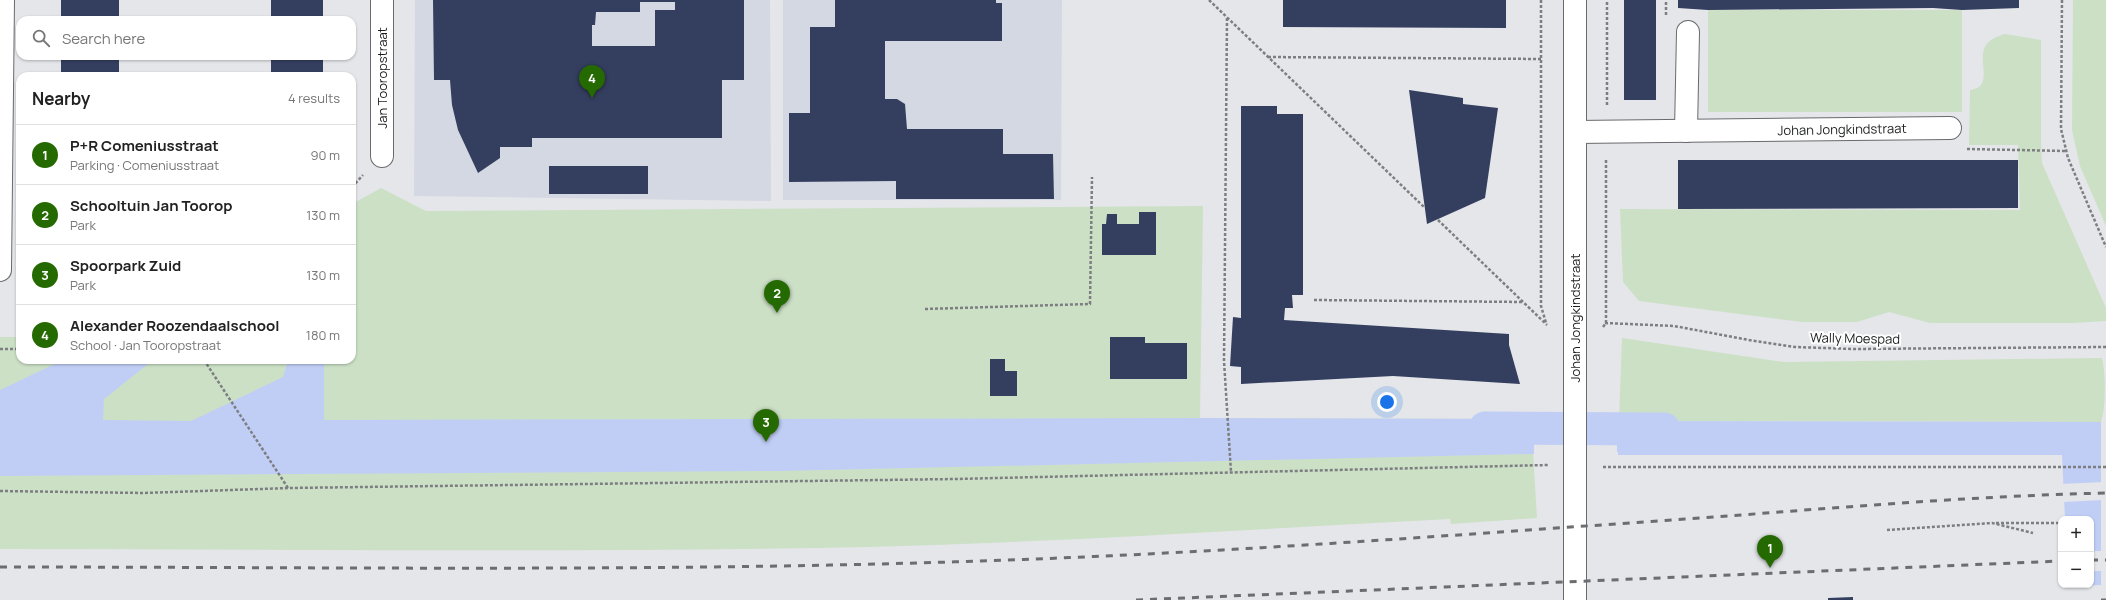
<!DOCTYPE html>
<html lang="en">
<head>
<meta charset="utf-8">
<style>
  :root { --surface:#fff; --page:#f6f6f6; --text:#222; --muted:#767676; --line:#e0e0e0; --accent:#246a01 }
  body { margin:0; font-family:Manrope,sans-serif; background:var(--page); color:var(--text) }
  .controls { position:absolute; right:12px; bottom:12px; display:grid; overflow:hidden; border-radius:8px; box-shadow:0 1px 3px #0004 }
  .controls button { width:36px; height:36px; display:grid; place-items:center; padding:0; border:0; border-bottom:1px solid var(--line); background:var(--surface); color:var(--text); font:20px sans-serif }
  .you { position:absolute; left:1387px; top:402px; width:14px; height:14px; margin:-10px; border:3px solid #fff; border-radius:50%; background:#1a73e8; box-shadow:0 0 0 6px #1a73e833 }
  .badge { display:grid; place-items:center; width:26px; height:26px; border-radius:50%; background:var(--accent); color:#fff; font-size:13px; font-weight:700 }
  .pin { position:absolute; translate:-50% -33px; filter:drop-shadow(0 1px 2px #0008) }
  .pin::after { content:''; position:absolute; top:21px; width:14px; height:12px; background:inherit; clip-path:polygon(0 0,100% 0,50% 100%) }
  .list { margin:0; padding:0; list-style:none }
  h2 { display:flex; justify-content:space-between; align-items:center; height:52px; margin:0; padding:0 16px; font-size:17px }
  h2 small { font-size:13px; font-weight:400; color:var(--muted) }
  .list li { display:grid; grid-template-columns:26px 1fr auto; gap:12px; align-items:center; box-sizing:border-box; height:60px; padding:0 16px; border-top:1px solid var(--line) }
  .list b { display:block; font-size:15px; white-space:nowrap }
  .list p { margin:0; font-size:13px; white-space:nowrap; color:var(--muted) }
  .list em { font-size:13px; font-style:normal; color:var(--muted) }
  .icon { flex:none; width:22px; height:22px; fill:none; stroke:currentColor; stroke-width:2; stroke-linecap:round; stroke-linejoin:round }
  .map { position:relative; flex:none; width:2106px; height:600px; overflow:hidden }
  .search { position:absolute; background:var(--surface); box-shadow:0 1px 3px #0004; left:16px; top:16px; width:340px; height:44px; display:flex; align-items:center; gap:10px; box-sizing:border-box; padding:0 14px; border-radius:12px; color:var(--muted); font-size:15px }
  .panel { position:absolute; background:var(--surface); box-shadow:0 1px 3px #0004; left:16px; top:72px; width:340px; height:292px; border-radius:12px }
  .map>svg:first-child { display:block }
  .built { fill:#d4d8e2 }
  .green { fill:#cce0c6 }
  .water { fill:#c0cef6 }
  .pier { fill:#e5e6ea }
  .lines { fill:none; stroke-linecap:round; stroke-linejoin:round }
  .canal { stroke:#c0cef6; stroke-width:33 }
  .building { fill:#343e5f; fill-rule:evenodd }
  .minor-casing { stroke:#696a6d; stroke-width:24 }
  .path { stroke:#7d7e81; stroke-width:2.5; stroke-dasharray:3 2; stroke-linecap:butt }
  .minor { stroke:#fff; stroke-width:22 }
  .rail { stroke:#6c6d6f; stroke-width:3; stroke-dasharray:7 7; stroke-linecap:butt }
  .labels { text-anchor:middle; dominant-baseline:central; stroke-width:4; stroke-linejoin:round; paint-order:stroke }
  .street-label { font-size:13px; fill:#1b1c1d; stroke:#fff }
</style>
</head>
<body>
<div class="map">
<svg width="2106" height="600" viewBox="0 0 2106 600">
  <rect width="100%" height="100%" fill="#e5e6ea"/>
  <g class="built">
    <polygon points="415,0 770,0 771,201 414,196"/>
    <polygon points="783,0 1062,0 1061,200 783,200"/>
  </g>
  <g class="green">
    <polygon points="2073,0 2106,0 2106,226 2080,166 2072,130"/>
    <rect x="1708" y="10" width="254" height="102"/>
    <path d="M 2005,34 L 2041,40 L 2041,144 L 2042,163 L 2106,308 L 2106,321 L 2073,323 L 1930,323 L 1889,312 L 1857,322 L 1802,322 L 1639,301 L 1623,282 L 1620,209 L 2020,210 L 2018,145 L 1969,145 L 1970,90 C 1995,88 1976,59 1986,45 C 1990,39 1998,36 2005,34 Z"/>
    <path d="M 381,188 L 426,211 L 1203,206 L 1200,418 L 1531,419 L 1537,518 L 1451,524 L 1450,519 C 1256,529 1062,542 868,547 C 579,553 289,549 0,549 L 0,337 L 16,337 L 16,320 L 20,309 L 20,360 L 352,360 L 352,204 Z"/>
    <path d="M 1622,338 L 1784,362 L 2102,358 C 2106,375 2106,407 2101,422 L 1619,421 Z"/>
  </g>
  <polygon class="water" points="89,360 153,360 104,399 103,420 191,421 283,377 288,360 324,360 324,420 1199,418 1531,419 1531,439 1618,438 1619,421 2101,422 2101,597 2065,597 2065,585 2091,585 2091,519 2065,519 2062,455 1618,455 1618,452 780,471 0,476 0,390 61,361 85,362"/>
  <g class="pier">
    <polygon points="1617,421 1617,457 1616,454 1534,455 1534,437 1616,436"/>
    <polygon points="2103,482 2103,500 2063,502 2063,487 2061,484"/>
    <rect x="2091" y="551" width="12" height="20"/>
    <polygon points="2103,585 2104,600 2063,600 2063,586"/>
  </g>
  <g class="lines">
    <polyline class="canal" points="1485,428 1664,429"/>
  </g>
  <g class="building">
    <rect x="61" y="0" width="58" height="20"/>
    <rect x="271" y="0" width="52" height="20"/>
    <path d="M 433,0 L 744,0 L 744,80 L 722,80 L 722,138 L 532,138 L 532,147 L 500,147 L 500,158 L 478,173 L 458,130 L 452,105 L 450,80 L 434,80 ZM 640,2 L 675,2 L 675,10 L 655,10 L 655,46 L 592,46 L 592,25 L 595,25 L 596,12 L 640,12 Z"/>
    <polygon points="835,0 996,0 996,3 1002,3 1002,41 885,41 885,99 897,99 905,104 907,129 1003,129 1003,154 1053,154 1054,199 896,199 896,181 789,182 789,113 810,113 810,27 835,27"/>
    <polygon points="1283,0 1506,0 1506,28 1283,27"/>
    <rect x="1624" y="0" width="32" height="100"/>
    <polygon points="1678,0 2019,0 2019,8 1962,10 1933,8 1708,10 1678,8"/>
    <rect x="61" y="56" width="58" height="20"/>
    <rect x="271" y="56" width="52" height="20"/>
    <polygon points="1409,90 1463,98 1463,104 1498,108 1485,198 1427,224"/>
    <polygon points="1241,106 1277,106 1277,114 1303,114 1303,295 1292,295 1293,308 1285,308 1284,320 1509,334 1509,345 1520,384 1393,376 1241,384 1241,367 1230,366 1233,317 1241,318"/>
    <polygon points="1678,160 2018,160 2018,208 1678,209"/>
    <rect x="549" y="166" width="99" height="28"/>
    <polygon points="1139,212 1156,212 1156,255 1102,255 1102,224 1106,224 1107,214 1117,214 1117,224 1139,224"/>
    <polygon points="1110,337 1145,337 1145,343 1187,343 1187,379 1110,379"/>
    <polygon points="990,359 1005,359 1005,371 1017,371 1017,396 990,396"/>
    <polygon points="1853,597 1853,600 1828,600 1828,598"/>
  </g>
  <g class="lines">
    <defs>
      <g id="minor">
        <polyline points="382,0 382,156"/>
        <polyline points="1686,131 1688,32"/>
        <polyline points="1575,132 1950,128"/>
        <polyline points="0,270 3,0"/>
        <polyline points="1575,600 1575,0"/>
      </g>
    </defs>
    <use href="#minor" class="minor-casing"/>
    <g class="path">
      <polyline points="1209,0 1424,207"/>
      <polyline points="1541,0 1541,306 1546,323"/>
      <polyline points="2062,0 2061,129 2068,158 2106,247"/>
      <polyline points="1666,15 1666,0"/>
      <polyline points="1227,18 1224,361 1231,472"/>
      <polyline points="1268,57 1541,59"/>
      <polyline points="1607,105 1607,0"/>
      <polyline points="1967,149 2066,151"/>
      <polyline points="352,187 363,175"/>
      <polyline points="1438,220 1547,325"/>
      <polyline points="1314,300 1523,302"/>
      <polyline points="925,309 1090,304 1092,177"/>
      <polyline points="1605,323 1674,326 1749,340 1795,347 1854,349 2106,347"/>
      <polyline points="1603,327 1606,323 1606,158"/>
      <polyline points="0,349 20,349"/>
      <polyline points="204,360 288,488"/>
      <polyline points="1603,467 2106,467"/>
      <polyline points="0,491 144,493 289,488 955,479 1548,465"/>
      <polyline points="1996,523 2061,523"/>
      <polyline points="1887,530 1992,523 2033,533"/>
    </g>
    <use href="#minor" class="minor"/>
    <g class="rail">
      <polyline points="2091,560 2106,560"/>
      <path d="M 0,567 C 353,567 707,573 1059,558 C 1278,549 1496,532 1715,517 C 1845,507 1976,496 2106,493"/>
      <polyline points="1136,600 2061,561"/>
      <polyline points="2101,600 2106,600"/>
    </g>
  </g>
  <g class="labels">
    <g class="street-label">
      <text transform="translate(382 78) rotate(-90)">Jan Tooropstraat</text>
      <text transform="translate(1842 129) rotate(-1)">Johan Jongkindstraat</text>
      <text transform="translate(1575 318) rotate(-90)">Johan Jongkindstraat</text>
      <text transform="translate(1855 338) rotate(1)">Wally Moespad</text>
    </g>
  </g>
</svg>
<div class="controls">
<button>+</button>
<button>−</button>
</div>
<div class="you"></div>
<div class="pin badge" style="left:1770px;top:568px">1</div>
<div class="pin badge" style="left:777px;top:313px">2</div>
<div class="pin badge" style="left:766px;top:442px">3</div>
<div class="pin badge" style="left:592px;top:98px">4</div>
<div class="search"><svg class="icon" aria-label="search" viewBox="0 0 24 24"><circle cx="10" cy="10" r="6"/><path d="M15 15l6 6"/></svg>Search here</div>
<section class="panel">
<h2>Nearby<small>4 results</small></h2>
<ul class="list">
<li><span class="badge">1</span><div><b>P+R Comeniusstraat</b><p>Parking · Comeniusstraat</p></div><em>90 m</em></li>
<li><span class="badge">2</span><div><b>Schooltuin Jan Toorop</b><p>Park</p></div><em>130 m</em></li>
<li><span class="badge">3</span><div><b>Spoorpark Zuid</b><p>Park</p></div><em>130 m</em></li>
<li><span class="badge">4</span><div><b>Alexander Roozendaalschool</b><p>School · Jan Tooropstraat</p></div><em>180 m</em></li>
</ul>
</section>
</div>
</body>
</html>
